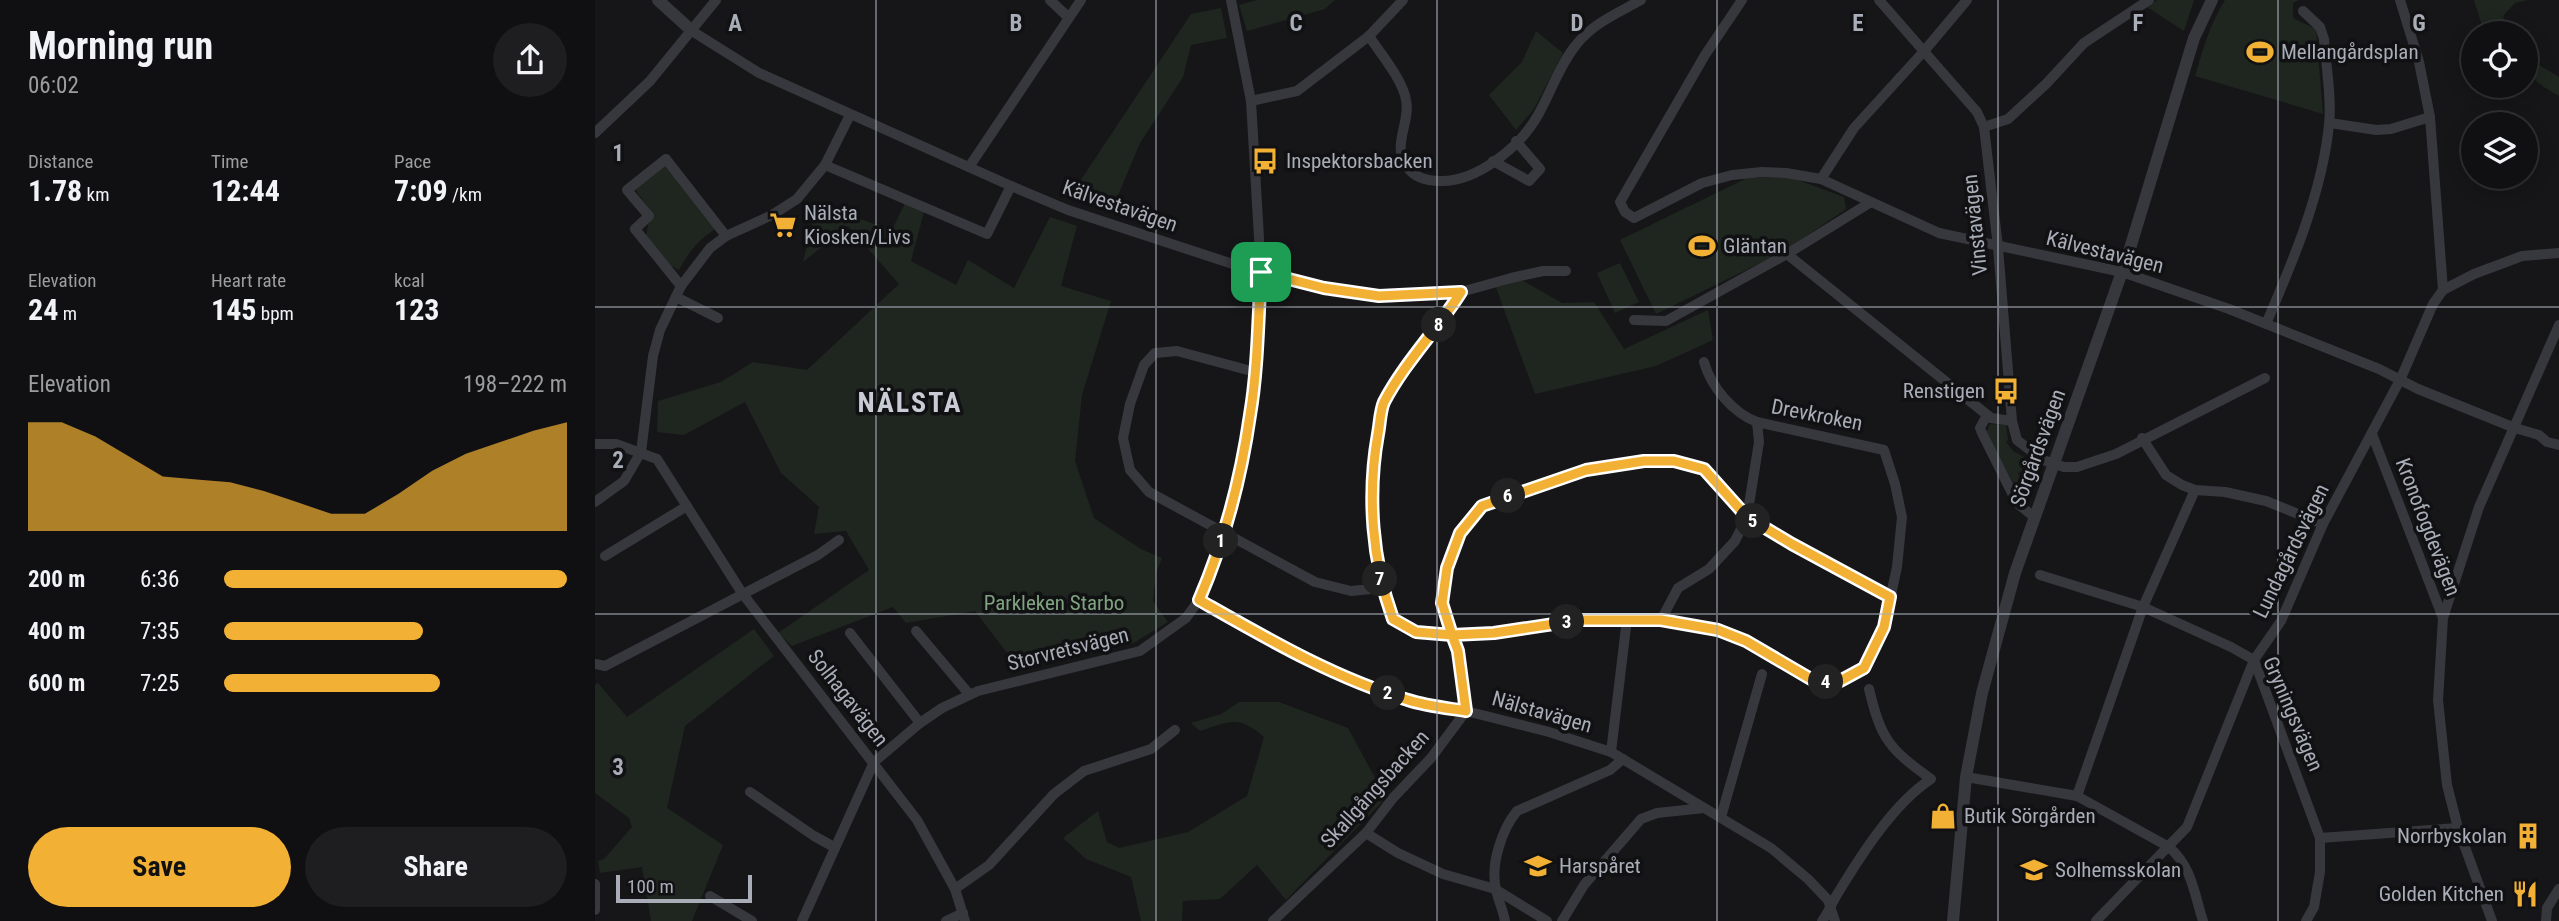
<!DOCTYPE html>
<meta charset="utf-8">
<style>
body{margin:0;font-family:"Roboto Condensed",sans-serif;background:#1e1e20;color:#f1f3f6;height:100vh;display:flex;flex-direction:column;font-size:26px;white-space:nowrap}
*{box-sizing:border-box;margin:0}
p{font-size:23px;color:#9c9d9f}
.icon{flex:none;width:38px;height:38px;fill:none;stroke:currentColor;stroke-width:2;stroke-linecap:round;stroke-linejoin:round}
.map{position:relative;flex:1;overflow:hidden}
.details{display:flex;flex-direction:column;background:#101012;width:595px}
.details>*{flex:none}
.controls{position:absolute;left:1866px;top:21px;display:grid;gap:14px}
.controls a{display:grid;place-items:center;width:77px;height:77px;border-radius:50%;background:#101012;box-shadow:0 4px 18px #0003,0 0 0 2px #303032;font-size:35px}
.scale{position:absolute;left:21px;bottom:18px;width:136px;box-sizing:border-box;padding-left:7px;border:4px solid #a8adb8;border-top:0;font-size:19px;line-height:24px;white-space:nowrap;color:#a8adb8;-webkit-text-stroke:5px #111113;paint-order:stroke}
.pin{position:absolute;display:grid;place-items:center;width:60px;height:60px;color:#fff;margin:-30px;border-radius:14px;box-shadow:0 4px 10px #0006}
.km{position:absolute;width:35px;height:35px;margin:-18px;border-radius:50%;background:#222;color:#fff;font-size:19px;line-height:35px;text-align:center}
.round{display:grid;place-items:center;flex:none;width:74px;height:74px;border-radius:37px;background:#1e1e20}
.summary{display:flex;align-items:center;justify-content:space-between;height:119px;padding:0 28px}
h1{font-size:38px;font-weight:700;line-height:52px}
.figures{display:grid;grid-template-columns:repeat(3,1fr);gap:10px;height:119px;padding:7px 28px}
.figures div{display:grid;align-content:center}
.figures b{font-size:30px;font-weight:700}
.figures small{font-size:19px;font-weight:400}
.figures p{font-size:19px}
.chart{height:196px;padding:14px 28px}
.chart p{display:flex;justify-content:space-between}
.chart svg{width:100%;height:126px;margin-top:7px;fill:#f2b134;opacity:.7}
.primary-button{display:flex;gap:14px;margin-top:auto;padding:14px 28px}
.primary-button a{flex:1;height:80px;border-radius:42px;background:#f2b134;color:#111;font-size:28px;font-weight:700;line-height:80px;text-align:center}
.primary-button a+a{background:#1e1e20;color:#f1f3f6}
ul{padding:0 28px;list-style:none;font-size:23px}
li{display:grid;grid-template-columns:112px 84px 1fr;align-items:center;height:52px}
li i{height:18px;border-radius:9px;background:#f2b134}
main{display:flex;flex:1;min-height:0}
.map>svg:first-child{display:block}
.green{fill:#1e261f}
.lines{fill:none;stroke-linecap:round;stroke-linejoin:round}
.minor{stroke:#37383d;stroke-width:10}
.tertiary{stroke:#37383d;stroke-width:12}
.route-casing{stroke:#fff;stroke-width:14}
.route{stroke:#f2b134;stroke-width:9}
.grid{fill:none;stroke:#a8adb8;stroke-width:2;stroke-opacity:0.55}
.labels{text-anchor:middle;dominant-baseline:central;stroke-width:7;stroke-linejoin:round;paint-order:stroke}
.poi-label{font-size:21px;fill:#a8adb8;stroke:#111113;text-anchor:start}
.street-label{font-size:21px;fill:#a8adb8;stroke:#111113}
.park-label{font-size:21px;fill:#7fa381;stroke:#111113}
.district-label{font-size:28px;font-weight:bold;letter-spacing:2px;fill:#c9ccd4;stroke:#111113}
.grid-label{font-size:23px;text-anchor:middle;font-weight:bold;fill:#a8adb8;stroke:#111113;stroke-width:7;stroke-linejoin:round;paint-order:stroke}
</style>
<main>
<section class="details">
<div class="summary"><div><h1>Morning run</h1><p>06:02</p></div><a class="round"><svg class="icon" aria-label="share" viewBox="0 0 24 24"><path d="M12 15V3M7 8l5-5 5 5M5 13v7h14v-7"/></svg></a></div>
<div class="figures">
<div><p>Distance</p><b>1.78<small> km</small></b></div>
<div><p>Time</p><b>12:44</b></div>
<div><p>Pace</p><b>7:09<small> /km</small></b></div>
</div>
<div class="figures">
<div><p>Elevation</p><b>24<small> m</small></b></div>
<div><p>Heart rate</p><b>145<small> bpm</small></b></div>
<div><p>kcal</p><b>123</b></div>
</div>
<div class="chart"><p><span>Elevation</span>198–222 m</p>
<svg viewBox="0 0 160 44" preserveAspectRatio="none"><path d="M0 44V6L10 6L20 11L30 18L40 25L50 26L60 27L70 30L80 34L90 38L100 38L110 31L120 23L130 17L140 13L150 9L160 6V44z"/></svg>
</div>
<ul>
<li><b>200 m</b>6:36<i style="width:100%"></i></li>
<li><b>400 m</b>7:35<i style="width:58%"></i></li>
<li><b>600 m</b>7:25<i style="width:63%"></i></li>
</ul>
<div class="primary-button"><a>Save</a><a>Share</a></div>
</section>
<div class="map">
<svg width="1964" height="921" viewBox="0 0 1964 921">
<rect width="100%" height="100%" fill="#161618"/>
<g class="green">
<polygon points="662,0 740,0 730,9 652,31 644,5"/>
<polygon points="1562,0 1599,0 1589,31 1552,7"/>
<path d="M1630,0h74l-6,3v15l23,11 7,85 -128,-38c8,-27 15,-52 30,-76z"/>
<polygon points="1879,0 1933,0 1920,3 1908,16 1915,33 1884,33 1888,29"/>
<polygon points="626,8 632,38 596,45 588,77 545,143 516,212 474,198 596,14"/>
<polygon points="941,31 968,53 939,109 921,130 894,95 927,62"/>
<path d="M1930,54l6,6 28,17v19c-19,-11 -34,-18 -34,-42z"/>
<path d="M70,164l52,64c-18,11 -28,23 -38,42l-15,-8 -18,-25 2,-12 5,-11 -18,-25z"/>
<polygon points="1195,177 1249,197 1251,209 1188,252 1061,314 1025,240 1152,178"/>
<polygon points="310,203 329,212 316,261 361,285 373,260 419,288 455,217 482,226 466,286 516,301 487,395 480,461 499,518 546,549 567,558 561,573 558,601 573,622 537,644 425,670 380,611 311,623 298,607 197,646 183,633 274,570 251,531 219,534 224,507 186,473 150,402 89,435 62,432 63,401 126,382 158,362 212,370 304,284 253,226 208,262 222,204 297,230"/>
<polygon points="1025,263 1044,302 1020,313 1002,273"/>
<polygon points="927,280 967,303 999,302 1029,349 1113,310 1118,340 1061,366 940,394 900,285"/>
<polygon points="1395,424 1411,425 1413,440 1411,442 1418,451 1431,458 1433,455 1439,463 1436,470 1431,468 1423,473 1429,486 1433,488 1428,501 1391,433"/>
<polygon points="159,629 179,656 90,726 72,808 128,845 97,921 56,921 47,867 5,873 3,861 9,859 37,827 34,818 0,793 0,685 3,683 32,717"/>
<path d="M644,702h40l69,26 38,70 -100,102 -29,-35 -37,34 -37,2 -1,20h-41l-10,-44 -45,-18 -23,-21 35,-27 9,31 12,6 69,-16 59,-36 17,-59c-25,-22 -34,-16 -64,-6l-9,-8 30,-9z"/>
</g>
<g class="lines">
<g class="minor">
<polyline points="455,0 473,17"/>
<polyline points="636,0 656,101"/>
<polyline points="1147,0 1110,55 1025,202 1030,212 1039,218 1107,183 1137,175 1167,172 1191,173 1226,179 1344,233 1527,272 1634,309 1784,369 1823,389 1920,428 1944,435 1952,442 1964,445"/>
<polyline points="1284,0 1382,112 1389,127 1403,247 1417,421 1422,440 1448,460 1469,467 1482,467 1521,454 1670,378"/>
<polyline points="1805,0 1824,62 1835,117 1848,290"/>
<polyline points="97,31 164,73 416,186 473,210 656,270 729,288 793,297 866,292 916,278 948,271 971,271"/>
<path d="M774,36c11,17 34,44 37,64 5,22 -15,46 1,67 8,11 20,14 33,14 37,1 80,-34 98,-66 13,-23 21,-49 38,-70 17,-22 42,-32 65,-45"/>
<polyline points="1735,123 1781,130 1796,129 1835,117"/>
<polyline points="1389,127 1413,119 1451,84 1489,43 1554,0"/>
<polyline points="0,133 55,81 121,0"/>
<polyline points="898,161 934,181 945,169 921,141"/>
<polyline points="230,165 392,234 416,186"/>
<polyline points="374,167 486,0"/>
<polyline points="1226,179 1259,128 1330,50 1372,0"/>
<polyline points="1192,254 1396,418 1417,421"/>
<polyline points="86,286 40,229 54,216 32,190 71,159 131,236"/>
<path d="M866,292c-24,38 -56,70 -76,110 -5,9 -6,22 -7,32 -11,61 -6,127 15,185l23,13 36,3 42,-2 86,-13h81l57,10 28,11 70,41 24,-1 24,-13 7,-14 13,-27 13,-60 5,-50 -7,-33 -11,-34 -127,-28c-24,-9 -46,-35 -53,-60"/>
<polyline points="81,297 123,318"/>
<polyline points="1039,320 1071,321 1192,254 1276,202"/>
<path d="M1671,324c27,-63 56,-131 63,-199 3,-26 -3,-60 -5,-86l-4,-12 -17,-16"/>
<polyline points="660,372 582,351 560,353 549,365 535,404 528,438 535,470 554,492 720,582 756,591 786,588"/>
<polyline points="1392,415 1385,428 1387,433 1422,503 1439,517"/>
<polyline points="1777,434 1848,618 1843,700 1852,785 1863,828 1897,921"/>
<polyline points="1547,438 1571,475 1587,485 1600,490 1630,492 1671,501 1728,524"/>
<polyline points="0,444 21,444 62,459 147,593 322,820 360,889 370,921"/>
<polyline points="0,502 29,481 46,452 58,356 65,330 86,286 115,248 131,236 177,215 202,199 230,165 255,115"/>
<polyline points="10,556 92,506"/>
<polyline points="1445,575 1548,607 1636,647 1659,660 1725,838 1725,872 1719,907 1711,921"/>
<polyline points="604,600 671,639 753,679 815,701 871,711 954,732 1016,752 1176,848 1213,879 1233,900 1240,921"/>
<polyline points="1848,618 1884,507 1964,325"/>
<polyline points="1066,620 1083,588 1114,569 1140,541 1152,517 1164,442 1162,422"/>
<polyline points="321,631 374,694"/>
<polyline points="255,633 325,723"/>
<polyline points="0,664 10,666 223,555 244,540"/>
<polyline points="1016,752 1032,619"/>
<path d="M1371,777l111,19 92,51c23,20 25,46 34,74"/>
<polyline points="155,792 219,836 239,847"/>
<polyline points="1482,796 1548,607 1600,490"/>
<polyline points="1126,817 1167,674"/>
<polyline points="771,833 803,853 848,874 900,889 952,921"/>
<polyline points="1725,838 1863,828"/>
<polyline points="0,884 0,910"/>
<polyline points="360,889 394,865 459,794 489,771 556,749 580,730"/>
<polyline points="115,896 157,921"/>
<polyline points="207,921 279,762 325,723 347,708 383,691 545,651 591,618 604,600 618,567 643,476 655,416 660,372 666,272 656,101 702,91 774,36 808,0"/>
<polyline points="351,921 368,913"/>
<polyline points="678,921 771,833 798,798 836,758 871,711 863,651 847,603 852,567 865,533 887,506 991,470 1049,461 1079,461 1109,469 1152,517 1197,544 1295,597"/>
<path d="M910,921c-2,-11 -7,-21 -9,-32 -6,-24 6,-60 21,-78l93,-41 13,-11"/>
<polyline points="967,921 989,885 1046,819 1062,813 1109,808"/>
<path d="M1227,921c7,-9 10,-19 16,-28 23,-38 56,-90 93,-114 -42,-30 -50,-40 -62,-90"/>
<polyline points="1501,921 1592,827 1659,660 1686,621 1728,524 1806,378 1838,304 1848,290 1879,274 1927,256 1964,253"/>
<polyline points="1951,921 1952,908 1964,889"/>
</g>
<g class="tertiary">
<polyline points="63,0 97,31"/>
<polyline points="1358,921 1371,777 1387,693 1420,573 1533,255 1599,38 1617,0"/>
</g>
</g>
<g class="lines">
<g class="route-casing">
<path id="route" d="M666,272c-3,47 -3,96 -11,143 -9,63 -26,127 -51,185 67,38 135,78 209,100 18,6 39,8 58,11l-8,-60 -6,-16 42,-2 86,-13h81l57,10 28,11 70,41 24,-1 24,-13 20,-41 6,-30 -98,-53 -45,-27 -43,-48 -30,-8h-30l-58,9 -104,36 -22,27 -13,35 -5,35 10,32 -36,-3 -23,-13c-21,-58 -26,-124 -15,-185 2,-10 2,-23 6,-32 21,-40 53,-72 77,-110l-82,4 -55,-8 -63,-16"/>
</g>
<use href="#route" class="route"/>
</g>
<path class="grid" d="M281,0v921M561,0v921M842,0v921M1122,0v921M1403,0v921M1683,0v921M0,307h1964M0,614h1964"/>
<defs>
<g id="stadium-bare" transform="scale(2.1)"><path d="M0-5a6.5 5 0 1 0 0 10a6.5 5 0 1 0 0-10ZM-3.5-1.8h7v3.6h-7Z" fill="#f2b134" stroke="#111113" stroke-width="2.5" paint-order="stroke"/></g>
<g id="bus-bare" transform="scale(2.1)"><path d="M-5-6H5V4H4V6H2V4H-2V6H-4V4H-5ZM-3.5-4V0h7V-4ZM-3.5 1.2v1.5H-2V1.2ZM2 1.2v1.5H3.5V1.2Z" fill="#f2b134" stroke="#111113" stroke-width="2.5" paint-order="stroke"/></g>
<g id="supermarket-bare" transform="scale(2.1)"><path d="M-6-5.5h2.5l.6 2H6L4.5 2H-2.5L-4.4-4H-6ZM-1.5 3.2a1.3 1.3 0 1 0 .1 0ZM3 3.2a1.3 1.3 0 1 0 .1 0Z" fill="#f2b134" stroke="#111113" stroke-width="2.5" paint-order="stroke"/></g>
<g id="shop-bare" transform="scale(2.1)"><path d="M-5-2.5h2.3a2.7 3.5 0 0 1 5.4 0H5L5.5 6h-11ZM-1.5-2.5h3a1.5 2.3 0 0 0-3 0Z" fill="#f2b134" stroke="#111113" stroke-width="2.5" paint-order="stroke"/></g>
<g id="building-bare" transform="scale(2.1)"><path d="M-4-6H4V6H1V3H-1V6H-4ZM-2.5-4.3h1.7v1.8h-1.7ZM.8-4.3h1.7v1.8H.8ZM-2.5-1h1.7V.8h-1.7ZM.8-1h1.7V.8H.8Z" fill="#f2b134" stroke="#111113" stroke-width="2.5" paint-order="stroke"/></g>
<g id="school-bare" transform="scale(2.1)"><path d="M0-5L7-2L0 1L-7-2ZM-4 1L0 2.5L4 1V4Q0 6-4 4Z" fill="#f2b134" stroke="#111113" stroke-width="2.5" paint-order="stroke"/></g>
<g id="restaurant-bare" transform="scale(2.1)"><path d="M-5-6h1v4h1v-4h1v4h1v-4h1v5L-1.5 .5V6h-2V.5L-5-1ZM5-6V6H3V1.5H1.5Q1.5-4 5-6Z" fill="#f2b134" stroke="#111113" stroke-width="2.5" paint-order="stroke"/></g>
</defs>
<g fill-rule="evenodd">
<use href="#stadium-bare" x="1665" y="52"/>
<use href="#bus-bare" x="670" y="161"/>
<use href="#supermarket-bare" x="188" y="225"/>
<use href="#stadium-bare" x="1107" y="246"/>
<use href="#bus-bare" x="1411" y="391"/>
<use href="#shop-bare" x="1348" y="816"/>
<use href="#building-bare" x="1933" y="836"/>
<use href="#school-bare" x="943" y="866"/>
<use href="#school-bare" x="1439" y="870"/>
<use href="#restaurant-bare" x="1930" y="894"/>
</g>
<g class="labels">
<g class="poi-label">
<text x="1686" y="52">Mellangårdsplan</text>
<text x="691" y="161">Inspektorsbacken</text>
<text x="209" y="213">Nälsta<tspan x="209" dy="24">Kiosken/Livs</tspan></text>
<text x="1128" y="246">Gläntan</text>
<text x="1390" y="391" text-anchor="end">Renstigen</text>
<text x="1369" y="816">Butik Sörgården</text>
<text x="1912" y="836" text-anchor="end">Norrbyskolan</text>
<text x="964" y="866">Harspåret</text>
<text x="1460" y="870">Solhemsskolan</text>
<text x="1909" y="894" text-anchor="end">Golden Kitchen</text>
</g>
<g class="street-label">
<text transform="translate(525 206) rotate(19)">Kälvestavägen</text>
<text transform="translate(1380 225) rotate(-96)">Vinstavägen</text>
<text transform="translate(1510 252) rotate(14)">Kälvestavägen</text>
<text transform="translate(1222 415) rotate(11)">Drevkroken</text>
<text transform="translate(1443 448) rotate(-70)">Sörgårdsvägen</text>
<text transform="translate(1833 527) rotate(69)">Kronofogdevägen</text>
<text transform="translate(1696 551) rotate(-64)">Lundagårdsvägen</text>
<text transform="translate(473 649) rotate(-14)">Storvretsvägen</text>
<text transform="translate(253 698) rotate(52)">Solhagavägen</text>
<text transform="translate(947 712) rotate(16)">Nälstavägen</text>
<text transform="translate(1698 714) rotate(67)">Gryningsvägen</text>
<text transform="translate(780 789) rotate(-48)">Skallgångsbacken</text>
</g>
<g class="park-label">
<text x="459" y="603">Parkleken Starbo</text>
</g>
<g class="district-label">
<text x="315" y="402">NÄLSTA</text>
</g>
</g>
<g class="grid-label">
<text x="140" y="31">A</text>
<text x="421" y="31">B</text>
<text x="701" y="31">C</text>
<text x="982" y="31">D</text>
<text x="1263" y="31">E</text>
<text x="1543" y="31">F</text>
<text x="1824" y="31">G</text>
<text x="23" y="161">1</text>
<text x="23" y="468">2</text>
<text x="23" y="775">3</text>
</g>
</svg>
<div class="controls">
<a><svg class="icon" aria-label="locate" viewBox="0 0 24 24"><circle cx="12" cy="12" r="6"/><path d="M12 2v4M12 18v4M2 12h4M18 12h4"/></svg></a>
<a><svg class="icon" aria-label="layers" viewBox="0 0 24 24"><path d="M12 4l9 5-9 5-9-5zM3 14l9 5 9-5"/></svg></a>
</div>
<div class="scale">100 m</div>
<div class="pin" style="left:666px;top:272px;background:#1e9e55"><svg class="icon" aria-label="arrive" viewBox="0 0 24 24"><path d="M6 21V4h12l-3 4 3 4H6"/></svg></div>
<b class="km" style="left:626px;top:541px">1</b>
<b class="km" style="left:793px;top:693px">2</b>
<b class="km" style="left:972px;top:622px">3</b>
<b class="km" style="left:1231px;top:682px">4</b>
<b class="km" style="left:1158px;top:521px">5</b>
<b class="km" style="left:913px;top:496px">6</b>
<b class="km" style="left:785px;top:579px">7</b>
<b class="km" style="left:844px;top:325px">8</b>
</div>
</main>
